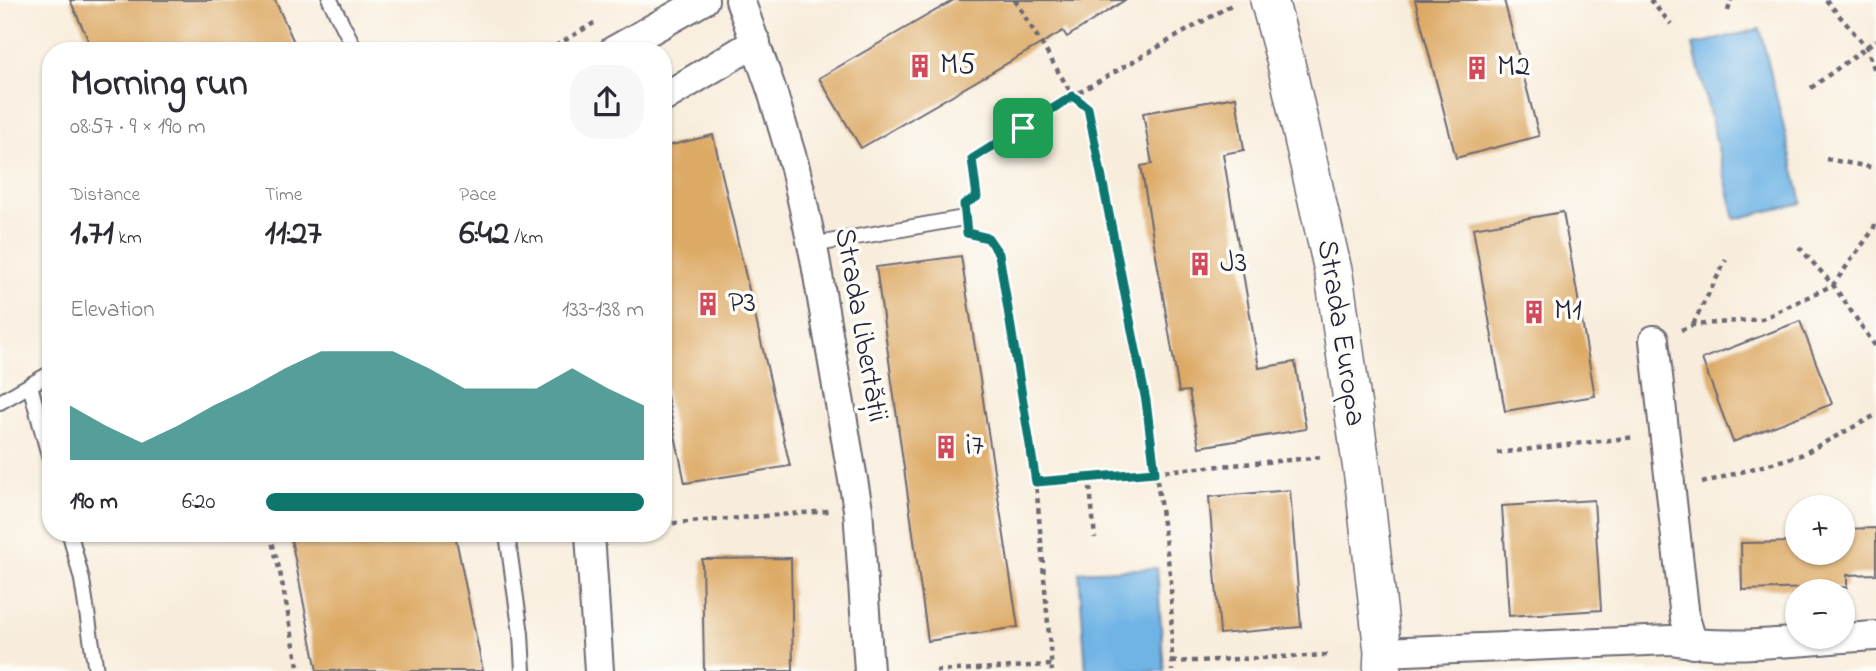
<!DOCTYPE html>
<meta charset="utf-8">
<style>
body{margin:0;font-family:"Indie Flower",sans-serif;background:#f7f7f7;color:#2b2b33;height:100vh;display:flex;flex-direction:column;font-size:26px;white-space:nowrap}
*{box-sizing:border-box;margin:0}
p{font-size:23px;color:#7c7c81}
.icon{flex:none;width:38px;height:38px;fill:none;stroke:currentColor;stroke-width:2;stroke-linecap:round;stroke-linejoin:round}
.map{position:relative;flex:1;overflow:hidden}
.sheet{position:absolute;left:42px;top:42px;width:630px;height:500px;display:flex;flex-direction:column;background:#fff;border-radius:28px;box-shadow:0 2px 5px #0004}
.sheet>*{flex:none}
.fabs{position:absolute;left:1785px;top:495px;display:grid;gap:14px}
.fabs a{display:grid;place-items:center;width:70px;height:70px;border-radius:50%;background:#fff;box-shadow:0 2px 5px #0004;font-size:35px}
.pin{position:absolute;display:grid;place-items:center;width:60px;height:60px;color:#fff;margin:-30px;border-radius:14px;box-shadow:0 4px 10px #0006}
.round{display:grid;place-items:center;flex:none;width:74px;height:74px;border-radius:28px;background:#f7f7f7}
.summary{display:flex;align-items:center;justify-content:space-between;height:119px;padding:0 28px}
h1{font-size:38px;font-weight:700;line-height:52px}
.metrics{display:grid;grid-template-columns:repeat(3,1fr);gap:10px;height:119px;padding:7px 28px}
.metrics div{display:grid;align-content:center}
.metrics b{font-size:35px;font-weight:700}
.metrics small{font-size:19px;font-weight:400}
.metrics p{font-size:19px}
.chart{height:196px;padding:14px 28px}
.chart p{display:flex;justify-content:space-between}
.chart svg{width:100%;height:126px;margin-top:7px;fill:#0f766e;opacity:.7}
ul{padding:0 28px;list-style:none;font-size:23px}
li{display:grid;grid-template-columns:112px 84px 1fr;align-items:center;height:52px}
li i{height:18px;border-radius:9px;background:#0f766e}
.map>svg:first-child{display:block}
.water{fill:#6fb4e5;stroke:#486b90;stroke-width:2}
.building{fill:#da6}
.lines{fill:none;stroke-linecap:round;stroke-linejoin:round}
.service-casing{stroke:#6d6973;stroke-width:18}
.minor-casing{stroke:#6d6973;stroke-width:32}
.tertiary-casing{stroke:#6d6973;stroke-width:40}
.path{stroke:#6d6973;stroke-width:4.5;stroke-dasharray:5 5;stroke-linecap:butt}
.service{stroke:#fff;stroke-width:14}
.minor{stroke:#fff;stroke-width:28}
.tertiary{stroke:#fff;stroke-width:37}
.route-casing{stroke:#fff;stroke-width:14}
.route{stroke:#0f766e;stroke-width:9}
.labels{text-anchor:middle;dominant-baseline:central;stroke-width:7;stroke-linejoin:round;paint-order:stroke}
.poi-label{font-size:30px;fill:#22223b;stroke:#fdfcf7;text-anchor:start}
.street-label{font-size:30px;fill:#22223b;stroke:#fdfcf7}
</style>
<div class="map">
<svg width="1876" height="671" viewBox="0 0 1876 671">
<rect width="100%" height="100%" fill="#fdfcf7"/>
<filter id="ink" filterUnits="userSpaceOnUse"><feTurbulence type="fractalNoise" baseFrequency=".0143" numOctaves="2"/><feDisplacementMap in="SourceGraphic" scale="14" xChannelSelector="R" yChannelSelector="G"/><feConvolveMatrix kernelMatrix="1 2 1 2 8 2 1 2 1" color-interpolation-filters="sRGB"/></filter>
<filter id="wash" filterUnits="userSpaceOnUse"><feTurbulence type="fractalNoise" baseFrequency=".00686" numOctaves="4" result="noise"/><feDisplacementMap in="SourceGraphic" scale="28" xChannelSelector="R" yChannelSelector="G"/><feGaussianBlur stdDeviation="1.57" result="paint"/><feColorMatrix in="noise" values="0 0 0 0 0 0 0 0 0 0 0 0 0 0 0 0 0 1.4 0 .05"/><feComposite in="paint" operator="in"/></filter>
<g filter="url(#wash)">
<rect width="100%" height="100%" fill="#f8eddc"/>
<g class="water">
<polygon points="1760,29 1802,203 1735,219 1693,45"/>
<polygon points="1157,568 1164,671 1086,671 1079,572"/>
</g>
<g id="blocks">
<g class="building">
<polygon points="70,0 275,0 298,51 93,51"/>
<polygon points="954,0 1125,0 1067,37 1063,31 861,148 819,78"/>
<polygon points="1415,0 1504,0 1539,136 1456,158"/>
<polygon points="1236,97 1244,150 1223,154 1259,368 1295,362 1306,429 1199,447 1189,391 1179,392 1141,166 1152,164 1143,113"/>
<polygon points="713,135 790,466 685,483 663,377 663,147"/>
<polygon points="1563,212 1595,396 1505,411 1473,228"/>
<polygon points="961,256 1018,627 928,641 876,267"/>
<polygon points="1800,321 1832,404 1733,442 1702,359"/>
<polygon points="1290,490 1301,627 1220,634 1209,497"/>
<polygon points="1594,500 1601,610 1509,616 1502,506"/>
<polygon points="1876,528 1876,574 1847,575 1847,587 1742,590 1741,543 1797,542 1797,553 1843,553 1843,529"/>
<polygon points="290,534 455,534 483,671 317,671"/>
<polygon points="791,558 793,671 704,671 702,559"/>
</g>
</g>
</g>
<g filter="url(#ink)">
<use href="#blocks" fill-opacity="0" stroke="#6d6973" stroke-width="2"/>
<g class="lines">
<g class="service-casing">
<g id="service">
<polyline points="330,0 356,51"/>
<polyline points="812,245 958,219"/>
<polyline points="30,385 51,463"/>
<polyline points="0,402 51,373"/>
<polyline points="70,534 82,580 96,671"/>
<polyline points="507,534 521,634 523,671"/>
</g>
</g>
<g class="minor-casing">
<g id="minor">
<polyline points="740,0 772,91 795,168 815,258 858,509 869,671"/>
<polyline points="613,51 704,0"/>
<polyline points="663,98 756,42"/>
<polyline points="1654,340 1685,618 1693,644"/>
<polyline points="590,534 599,671"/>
<path d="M1383,652l288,-12c62,11 141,-1 205,-4"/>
</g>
</g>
<g class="tertiary-casing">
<polyline id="tertiary" points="1269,0 1285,59 1334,275 1364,484 1383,652 1382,671"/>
</g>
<g class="path">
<polyline points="1015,0 1073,96 1088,108 1146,401 1171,581 1172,671"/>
<polyline points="1650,0 1671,24"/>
<polyline points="1826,0 1867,48 1876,74"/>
<polyline points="1728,11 1731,0"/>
<polyline points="547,51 594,23"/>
<polyline points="1811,88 1876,40"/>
<polyline points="1826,159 1876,168"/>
<polyline points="972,200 977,197 972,159 1073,96 1233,4"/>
<polyline points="975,235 988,238 999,254 1036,482 1052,671"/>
<polyline points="1799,247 1833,285 1876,347"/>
<polyline points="1693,324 1726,260"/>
<polyline points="1681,330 1693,325 1762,319 1833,285 1873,230 1876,222"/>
<polyline points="1497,453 1636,437"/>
<polyline points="1089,477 1095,538"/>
<polyline points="1036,482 1324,457"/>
<polyline points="1702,483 1801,455 1876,415"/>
<polyline points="663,524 829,511"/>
<polyline points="270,534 280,572 299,671"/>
<polyline points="1172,662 1328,655"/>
<polyline points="936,671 1052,665"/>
</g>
<use href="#service" class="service"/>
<use href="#minor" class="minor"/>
<use href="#tertiary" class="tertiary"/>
</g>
</g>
<g class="lines" filter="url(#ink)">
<g class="route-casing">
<polygon id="route" points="1073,96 1088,108 1146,401 1155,472 1036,482 999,254 988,238 967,233 964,204 977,197 972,159"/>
</g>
<use href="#route" class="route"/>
</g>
<defs>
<g id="building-bare" transform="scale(1.89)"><path d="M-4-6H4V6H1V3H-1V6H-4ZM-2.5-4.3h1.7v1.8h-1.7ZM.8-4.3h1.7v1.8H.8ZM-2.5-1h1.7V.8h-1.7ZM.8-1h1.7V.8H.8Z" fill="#d1495b" stroke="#fdfcf7" stroke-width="2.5" paint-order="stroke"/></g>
</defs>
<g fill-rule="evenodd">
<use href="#building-bare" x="920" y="66"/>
<use href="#building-bare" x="1477" y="68"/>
<use href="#building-bare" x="1200" y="264"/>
<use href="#building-bare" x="708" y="304"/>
<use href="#building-bare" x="1534" y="312"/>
<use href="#building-bare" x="946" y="447"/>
</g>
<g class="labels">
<g class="poi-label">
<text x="940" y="66">M5</text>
<text x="1497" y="68">M2</text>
<text x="1220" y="264">J3</text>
<text x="728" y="304">P3</text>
<text x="1554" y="312">M1</text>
<text x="966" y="447">i7</text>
</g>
<g class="street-label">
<text transform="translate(860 325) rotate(80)">Strada Libertății</text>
<text transform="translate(1340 333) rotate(81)">Strada Europa</text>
</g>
</g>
</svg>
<div class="fabs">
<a>+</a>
<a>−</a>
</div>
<div class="pin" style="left:1023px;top:128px;background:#1e9e55"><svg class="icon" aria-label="arrive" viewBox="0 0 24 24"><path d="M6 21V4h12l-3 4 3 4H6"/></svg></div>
<section class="sheet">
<div class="summary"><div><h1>Morning run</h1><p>08:57 · 9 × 190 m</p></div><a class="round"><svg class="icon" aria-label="share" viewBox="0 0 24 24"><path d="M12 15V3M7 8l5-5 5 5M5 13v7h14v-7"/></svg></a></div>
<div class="metrics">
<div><p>Distance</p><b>1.71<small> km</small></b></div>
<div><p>Time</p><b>11:27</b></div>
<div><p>Pace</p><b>6:42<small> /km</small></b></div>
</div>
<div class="chart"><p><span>Elevation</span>133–138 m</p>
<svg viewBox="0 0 160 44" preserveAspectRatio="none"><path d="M0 44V25L10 32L20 38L30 32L40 25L50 19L60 12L70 6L80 6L90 6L100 12L110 19L120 19L130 19L140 12L150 19L160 25V44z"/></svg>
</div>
<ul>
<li><b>190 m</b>6:20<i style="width:100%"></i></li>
</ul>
</section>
</div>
